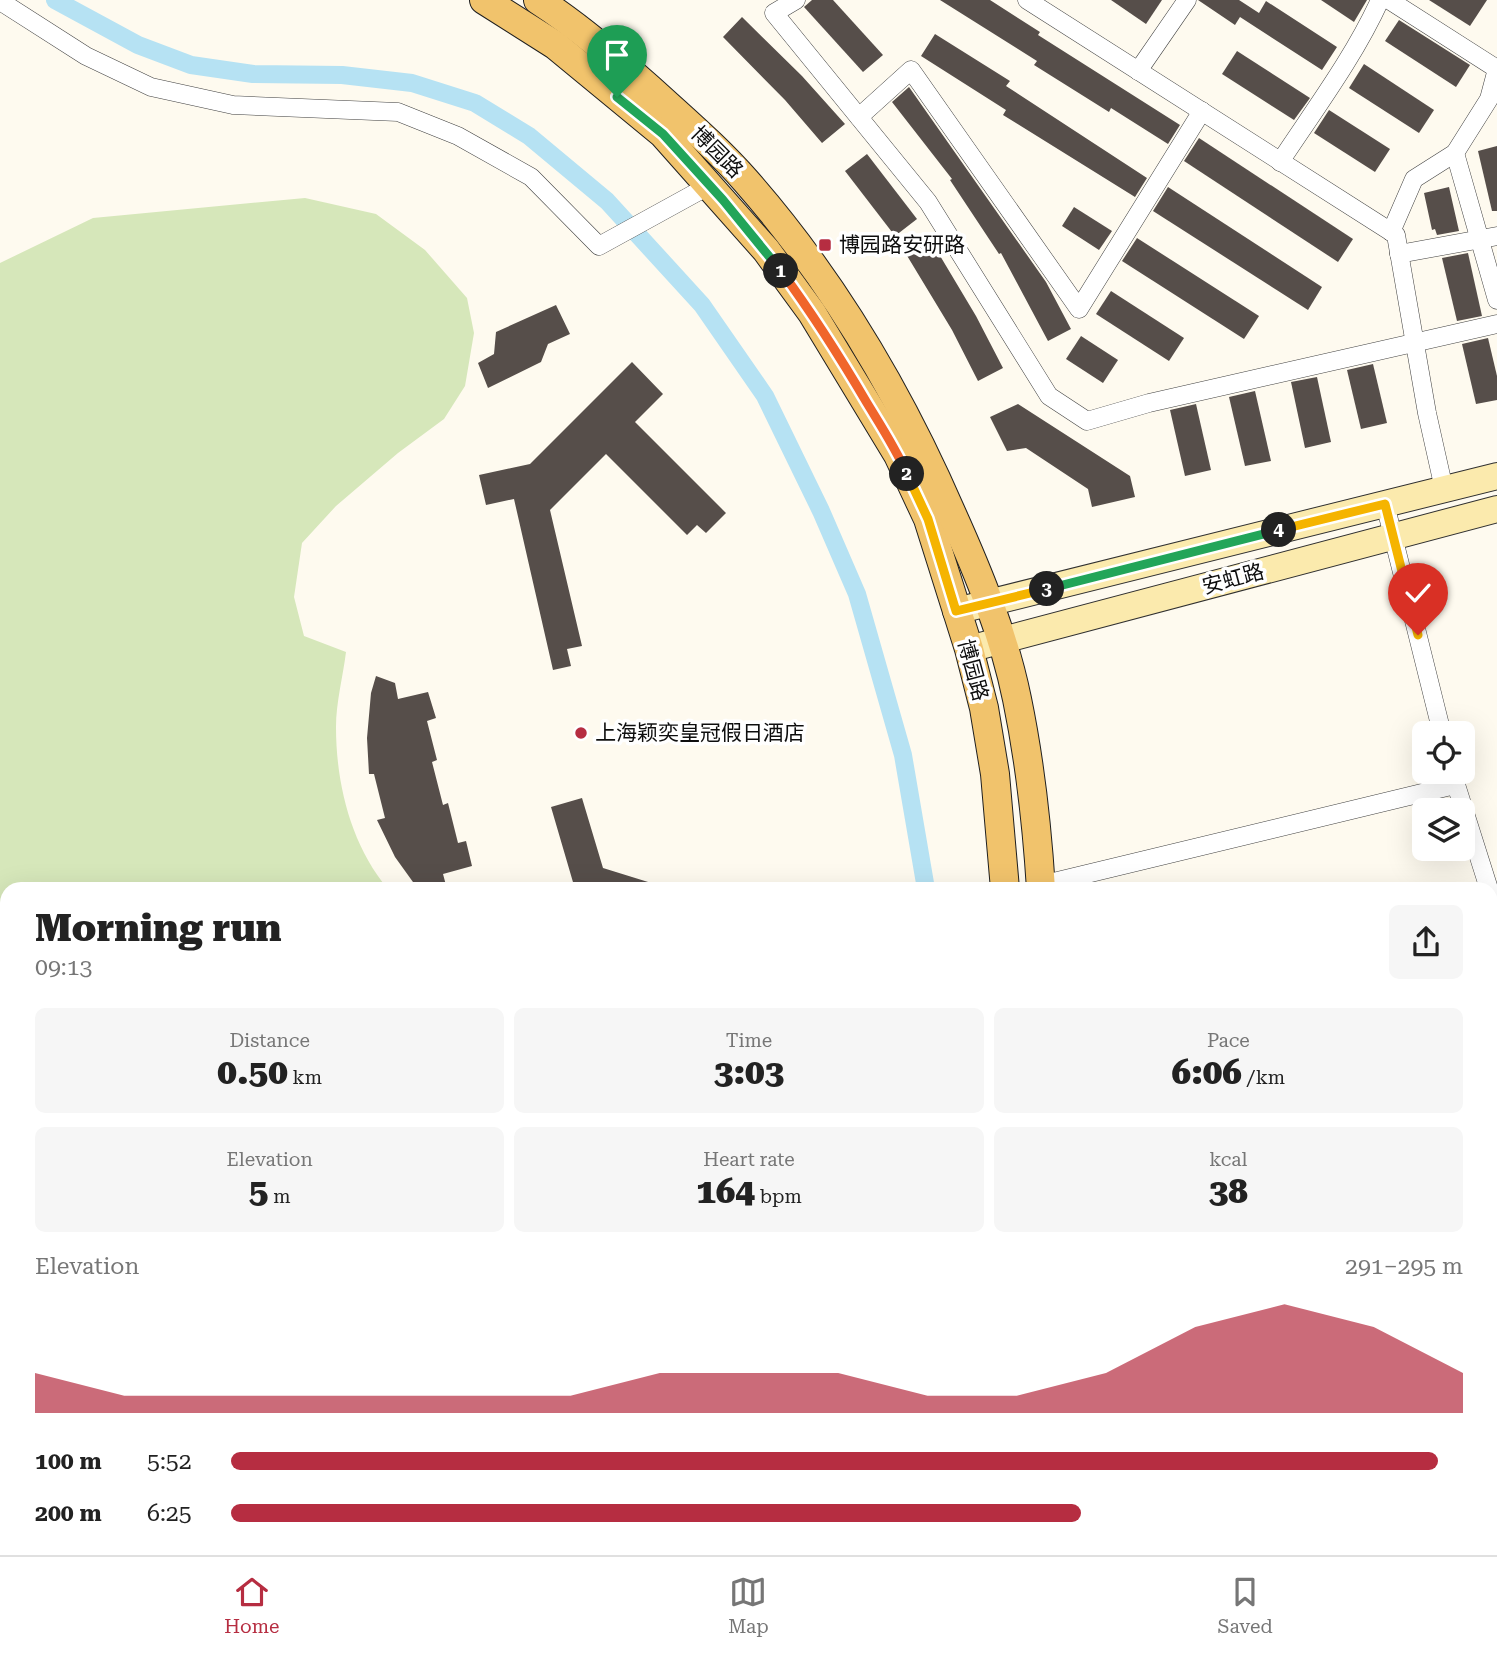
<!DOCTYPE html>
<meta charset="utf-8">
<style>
body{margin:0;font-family:"Roboto Serif","Noto Sans SC",serif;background:#f6f6f6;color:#222;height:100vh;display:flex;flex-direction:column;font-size:26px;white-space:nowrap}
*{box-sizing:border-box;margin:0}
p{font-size:23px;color:#767676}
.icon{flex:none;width:38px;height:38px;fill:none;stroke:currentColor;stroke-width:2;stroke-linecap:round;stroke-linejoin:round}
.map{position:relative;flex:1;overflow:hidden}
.side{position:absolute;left:0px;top:882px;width:1498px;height:674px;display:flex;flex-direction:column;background:#fff;border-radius:21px 21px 0 0;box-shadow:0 7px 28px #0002}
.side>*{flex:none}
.controls{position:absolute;left:1412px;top:721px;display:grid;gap:14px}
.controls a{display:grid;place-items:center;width:63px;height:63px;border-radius:10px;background:#fff;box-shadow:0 7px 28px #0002;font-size:35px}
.pin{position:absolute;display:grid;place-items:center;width:60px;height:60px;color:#fff;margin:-72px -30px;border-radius:50% 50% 50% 0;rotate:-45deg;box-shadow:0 0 7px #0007}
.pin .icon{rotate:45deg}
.km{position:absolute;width:35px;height:35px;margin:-18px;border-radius:50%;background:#222;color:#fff;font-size:19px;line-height:35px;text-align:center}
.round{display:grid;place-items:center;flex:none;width:74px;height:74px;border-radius:10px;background:#f6f6f6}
.head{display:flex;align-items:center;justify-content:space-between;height:119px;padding:0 35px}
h1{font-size:38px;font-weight:800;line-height:52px}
.figures{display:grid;grid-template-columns:repeat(3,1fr);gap:10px;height:119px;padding:7px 35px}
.figures div{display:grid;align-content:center;border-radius:10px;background:#f6f6f6;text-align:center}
.figures b{font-size:35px;font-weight:800}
.figures small{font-size:19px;font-weight:400}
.figures p{font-size:19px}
.chart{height:196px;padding:14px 35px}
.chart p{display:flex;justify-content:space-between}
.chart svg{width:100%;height:126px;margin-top:7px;fill:#b62d41;opacity:.7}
ul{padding:0 35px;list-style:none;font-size:23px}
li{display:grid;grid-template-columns:112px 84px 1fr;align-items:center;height:52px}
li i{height:18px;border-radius:9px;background:#b62d41}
.dock{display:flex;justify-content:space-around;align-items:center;height:98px;border-top:2px solid #e0e0e0;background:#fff;font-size:19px;color:#767676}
.dock a{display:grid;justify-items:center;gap:4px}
.dock .current{color:#b62d41}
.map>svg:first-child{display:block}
.green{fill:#d6e7ba}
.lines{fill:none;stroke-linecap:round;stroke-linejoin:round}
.canal{stroke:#b6e2f3;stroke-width:18}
.river{stroke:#b6e2f3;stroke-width:28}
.building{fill:#564e4a}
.minor-casing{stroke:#414141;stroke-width:19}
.secondary-casing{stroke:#303030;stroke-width:28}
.primary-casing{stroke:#1f1f1f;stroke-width:30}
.minor{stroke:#fff;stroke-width:18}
.secondary{stroke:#fbeaad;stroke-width:26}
.primary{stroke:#f1c36c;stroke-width:28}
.split-1-casing{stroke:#fff;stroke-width:14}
.split-2-casing{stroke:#fff;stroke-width:14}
.split-3-casing{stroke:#fff;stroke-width:14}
.split-4-casing{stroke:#fff;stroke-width:14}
.split-5-casing{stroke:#fff;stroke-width:14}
.split-1{stroke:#22a559;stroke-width:9}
.split-2{stroke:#f0652b;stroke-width:9}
.split-3{stroke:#f5b400;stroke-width:9}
.split-4{stroke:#22a559;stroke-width:9}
.split-5{stroke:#f5b400;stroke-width:9}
.poi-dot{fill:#b62d41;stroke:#fff;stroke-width:2.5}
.labels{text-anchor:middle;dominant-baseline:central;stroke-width:7;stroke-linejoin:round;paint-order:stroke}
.street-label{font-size:21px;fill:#0e0e0e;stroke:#fff}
.poi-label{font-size:21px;fill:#0e0e0e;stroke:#fff;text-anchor:start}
</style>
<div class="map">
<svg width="1497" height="1555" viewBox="0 0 1497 1555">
<rect width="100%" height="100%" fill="#fefaef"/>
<path class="green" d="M305,198l71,16 49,36 42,48 7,35 -9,53 -21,33 -46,34 -62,53 -34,37 -8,54 10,39 42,16c-3,24 -10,51 -10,75 0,57 15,118 52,162h-381v660h293l-2,6h-298v-1292l93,-45z"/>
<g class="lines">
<g class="canal">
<polyline points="55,0 138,45 191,65 253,74 342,75 412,83 475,103 529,136 607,201 702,305 765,396 821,511 857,594 903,755 926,889"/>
<polyline points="726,1555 731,1549"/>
</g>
<polyline class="river" points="743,1549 760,1555"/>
</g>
<g class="building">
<polygon points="812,0 833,0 883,55 863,72 804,7"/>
<polygon points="940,0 990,0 1040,32 1038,35 1180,125 1168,144 1111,108 1109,112 1034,65 1037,61"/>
<polygon points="1111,0 1162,0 1146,24"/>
<polygon points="1198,0 1239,0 1259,13 1266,1 1337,47 1322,70 1240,17 1235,25"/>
<polygon points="1321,0 1367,0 1354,22"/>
<polygon points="1429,0 1487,0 1470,26"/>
<polygon points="742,17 802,76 845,124 822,143 785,100 723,37"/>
<polygon points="1399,20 1470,65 1456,87 1385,41"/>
<polygon points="935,34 1010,81 1006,86 1147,178 1135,197 1003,115 1006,110 921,56"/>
<polygon points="1237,51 1310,98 1294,120 1222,74"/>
<polygon points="1364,64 1434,110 1419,133 1349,88"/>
<polygon points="909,87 1046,282 1071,329 1048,341 1001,253 999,254 950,180 952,179 892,102"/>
<polygon points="1329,110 1390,149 1375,172 1314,133"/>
<polygon points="1199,138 1353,239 1338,262 1184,161"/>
<polygon points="1497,146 1497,211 1492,211 1478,151"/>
<polygon points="867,154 917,219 895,236 845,171"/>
<polygon points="1168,187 1322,287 1308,310 1153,211"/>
<polygon points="1449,187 1459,231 1437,235 1435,229 1432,230 1424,193"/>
<polygon points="1074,207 1112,231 1099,250 1062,226"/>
<polygon points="1137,238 1259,316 1244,339 1122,261"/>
<polygon points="930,239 976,316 1003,368 978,381 952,330 906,254"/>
<polygon points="1468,253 1482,316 1457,321 1442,258"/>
<polygon points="1111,291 1184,338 1169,361 1096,314"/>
<polygon points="556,305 570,334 548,344 541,362 488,388 478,363 494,354 496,332"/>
<polygon points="1081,336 1118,360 1103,383 1066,359"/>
<polygon points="1488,338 1497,376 1497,400 1476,404 1462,344"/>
<polygon points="632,362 663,394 635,422 726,513 706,533 697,525 687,535 606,454 550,510 582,646 567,649 571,666 553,670 514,499 486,505 479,475 530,464"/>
<polygon points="1373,364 1387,423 1361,429 1347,370"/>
<polygon points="1317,377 1331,442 1305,448 1291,382"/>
<polygon points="1255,391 1271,461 1245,466 1229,397"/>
<polygon points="1018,404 1130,476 1135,497 1092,507 1088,489 1026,448 1007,451 990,417"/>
<polygon points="1196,404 1211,470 1185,476 1170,410"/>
<polygon points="376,676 395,683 398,699 428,692 436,718 427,721 437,760 432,762 443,805 448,803 458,843 466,841 472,866 443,874 447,889 418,889 395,857 377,820 385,818 374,774 369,774 367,738 371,693"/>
<polygon points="582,798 603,868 661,886 660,889 575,889 551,807"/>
</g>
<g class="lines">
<g class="minor-casing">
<g id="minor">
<polyline points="796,0 774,13 928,202 1049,396 1087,421 1149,403 1497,324"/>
<polyline points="1027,0 1396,235 1427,413 1444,489"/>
<polyline points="1389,0 1497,69"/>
<polyline points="0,1 86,56 151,87 233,105 398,112 458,136 531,177 599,246 710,185"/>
<polyline points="1138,71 1187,0"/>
<polyline points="859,117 911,70 1079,309 1202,111"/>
<polyline points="1455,153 1497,300"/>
<path d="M1280,162c35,-53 74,-105 100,-162"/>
<polyline points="1391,232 1414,179 1455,153 1489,99 1497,69"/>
<polyline points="1399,254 1497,236"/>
<polyline points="1385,504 1442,733"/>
<polyline points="1452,772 1489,889"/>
<polyline points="1041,885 1455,785"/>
<polyline points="1491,894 1497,911"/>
<polyline points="367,1555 369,1549"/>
<polyline points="590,1555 595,1549"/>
</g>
</g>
<g class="secondary-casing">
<g id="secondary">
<polyline points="956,611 1497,476"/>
<polyline points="969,649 1497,509"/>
</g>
</g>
<g class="primary-casing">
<g id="primary">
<polyline points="484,0 555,45 663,134 766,250 812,313 898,455 928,519 969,649 984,708 995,774 1005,889"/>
<path d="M538,0c40,26 77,58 112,89 33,30 67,59 96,92 87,99 154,213 206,333 27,60 52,121 65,185 13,63 20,126 24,190"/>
<polyline points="830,1555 835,1549"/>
<polyline points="865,1555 869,1549"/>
</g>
</g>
<use href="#minor" class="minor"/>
<use href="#secondary" class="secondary"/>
<use href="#primary" class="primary"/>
</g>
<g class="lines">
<g class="split-1-casing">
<polyline id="split-1" points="617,97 663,134 723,200 781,271"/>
</g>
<g class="split-2-casing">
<path id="split-2" d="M781,271c31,42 59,86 86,132 14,23 29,46 40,71"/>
</g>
<g class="split-3-casing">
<polyline id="split-3" points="907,474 928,519 956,611 1047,589"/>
</g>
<g class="split-4-casing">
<polyline id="split-4" points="1047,589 1279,530"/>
</g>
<g class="split-5-casing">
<polyline id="split-5" points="1279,530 1385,504 1418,635"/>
</g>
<use href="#split-1" class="split-1"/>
<use href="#split-2" class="split-2"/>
<use href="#split-3" class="split-3"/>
<use href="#split-4" class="split-4"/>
<use href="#split-5" class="split-5"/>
</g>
<g class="poi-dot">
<rect x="818" y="238" width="14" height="14" rx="3.5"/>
<circle cx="581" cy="733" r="7"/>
</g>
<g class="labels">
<g class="street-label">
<text transform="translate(717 152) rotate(45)">博园路</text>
<text transform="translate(1233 579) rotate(-15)">安虹路</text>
<text transform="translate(973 670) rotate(75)">博园路</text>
</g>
<g class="poi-label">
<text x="839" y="245">博园路安研路</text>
<text x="595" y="733">上海颖奕皇冠假日酒店</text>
</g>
</g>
</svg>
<div class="controls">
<a><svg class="icon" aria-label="locate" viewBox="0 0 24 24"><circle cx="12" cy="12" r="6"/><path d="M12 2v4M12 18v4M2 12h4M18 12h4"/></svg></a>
<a><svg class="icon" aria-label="layers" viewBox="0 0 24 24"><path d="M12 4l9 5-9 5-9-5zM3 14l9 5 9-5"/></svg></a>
</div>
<div class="pin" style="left:617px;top:97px;background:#1e9e55"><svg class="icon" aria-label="arrive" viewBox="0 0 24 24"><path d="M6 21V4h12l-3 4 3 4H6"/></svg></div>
<div class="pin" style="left:1418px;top:635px;background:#d93025"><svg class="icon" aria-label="check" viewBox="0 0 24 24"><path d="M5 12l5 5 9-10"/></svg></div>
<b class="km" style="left:781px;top:271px">1</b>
<b class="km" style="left:907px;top:474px">2</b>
<b class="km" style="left:1047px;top:589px">3</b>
<b class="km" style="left:1279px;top:530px">4</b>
<section class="side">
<div class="head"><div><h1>Morning run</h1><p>09:13</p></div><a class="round"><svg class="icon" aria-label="share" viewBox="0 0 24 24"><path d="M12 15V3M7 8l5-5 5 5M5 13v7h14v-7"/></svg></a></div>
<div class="figures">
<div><p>Distance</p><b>0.50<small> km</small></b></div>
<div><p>Time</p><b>3:03</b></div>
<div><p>Pace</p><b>6:06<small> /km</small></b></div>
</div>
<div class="figures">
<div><p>Elevation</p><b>5<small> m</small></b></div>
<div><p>Heart rate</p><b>164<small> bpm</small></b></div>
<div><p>kcal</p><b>38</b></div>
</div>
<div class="chart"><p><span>Elevation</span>291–295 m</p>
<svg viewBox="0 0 160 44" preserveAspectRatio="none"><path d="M0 44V30L10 38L20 38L30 38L40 38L50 38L60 38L70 30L80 30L90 30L100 38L110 38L120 30L130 14L140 6L150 14L160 30V44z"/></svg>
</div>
<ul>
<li><b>100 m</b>5:52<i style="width:98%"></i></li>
<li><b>200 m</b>6:25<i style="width:69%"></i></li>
</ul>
</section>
</div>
<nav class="dock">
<a class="current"><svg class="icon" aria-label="home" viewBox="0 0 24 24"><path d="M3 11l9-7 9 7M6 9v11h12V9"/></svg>Home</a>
<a><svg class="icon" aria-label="map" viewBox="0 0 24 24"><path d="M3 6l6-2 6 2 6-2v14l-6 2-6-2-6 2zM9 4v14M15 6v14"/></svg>Map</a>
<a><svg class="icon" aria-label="saved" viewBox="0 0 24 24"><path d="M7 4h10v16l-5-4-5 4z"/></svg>Saved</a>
</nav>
